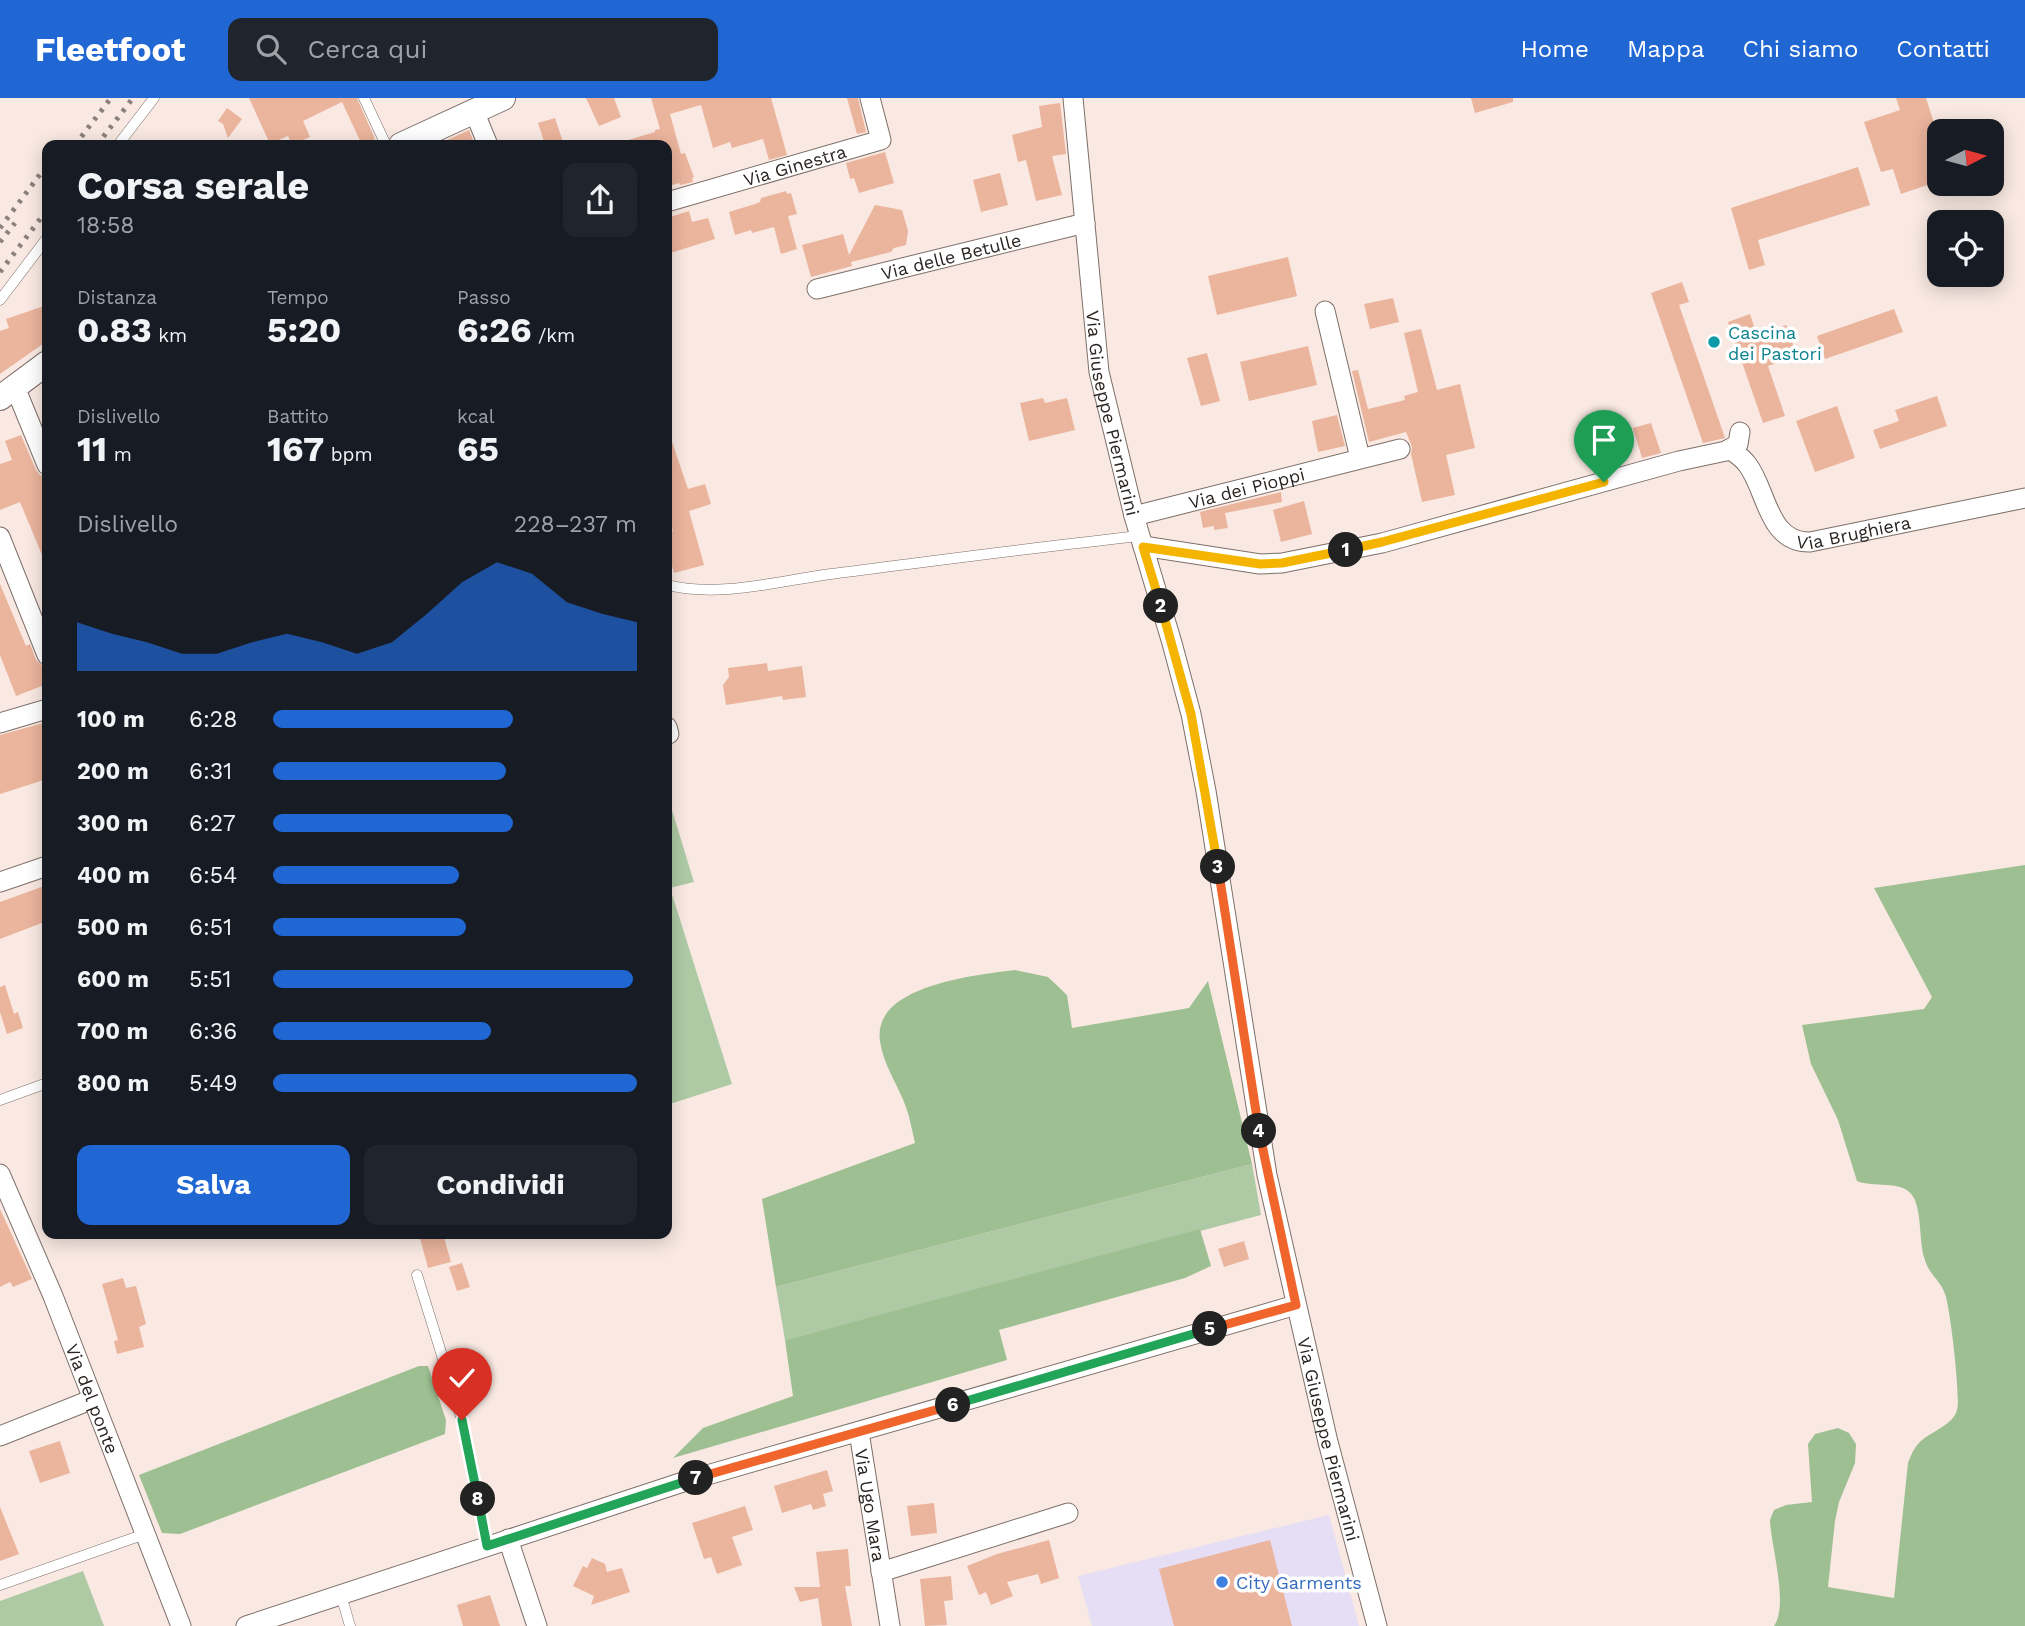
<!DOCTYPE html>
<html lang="it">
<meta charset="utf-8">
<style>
body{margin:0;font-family:"Work Sans",sans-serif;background:#20242c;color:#f1f3f6;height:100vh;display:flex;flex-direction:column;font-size:26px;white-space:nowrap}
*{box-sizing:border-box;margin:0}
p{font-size:23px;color:#9ea1a6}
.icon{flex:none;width:38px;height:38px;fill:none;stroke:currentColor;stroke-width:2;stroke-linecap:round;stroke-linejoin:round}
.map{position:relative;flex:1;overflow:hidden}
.drawer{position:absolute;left:42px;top:42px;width:630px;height:1099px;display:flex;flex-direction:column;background:#171b24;border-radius:14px;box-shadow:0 4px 18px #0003}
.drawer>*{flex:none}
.needle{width:46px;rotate:84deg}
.tools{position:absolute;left:1927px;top:21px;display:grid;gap:14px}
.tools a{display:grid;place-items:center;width:77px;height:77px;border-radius:14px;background:#171b24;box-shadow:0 4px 18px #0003;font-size:35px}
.pin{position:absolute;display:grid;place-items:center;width:60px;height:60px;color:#fff;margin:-72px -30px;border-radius:50% 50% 50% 0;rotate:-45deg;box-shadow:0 0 7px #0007}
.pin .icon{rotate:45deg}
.km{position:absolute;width:35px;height:35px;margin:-18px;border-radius:50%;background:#222;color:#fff;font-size:19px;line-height:35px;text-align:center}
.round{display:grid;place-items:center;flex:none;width:74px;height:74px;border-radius:14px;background:#20242c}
.head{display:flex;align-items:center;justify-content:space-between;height:119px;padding:0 35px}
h1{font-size:38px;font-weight:700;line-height:52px}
.figures{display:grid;grid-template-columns:repeat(3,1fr);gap:10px;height:119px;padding:7px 35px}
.figures div{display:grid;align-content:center}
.figures b{font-size:35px;font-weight:700}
.figures small{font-size:19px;font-weight:400}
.figures p{font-size:19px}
.chart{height:196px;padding:14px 35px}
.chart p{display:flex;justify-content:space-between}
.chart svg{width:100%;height:126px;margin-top:7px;fill:#2067d3;opacity:.7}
.action{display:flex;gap:14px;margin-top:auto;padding:14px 35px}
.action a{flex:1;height:80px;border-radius:14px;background:#2067d3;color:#fff;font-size:28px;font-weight:700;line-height:80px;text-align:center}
.action a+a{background:#20242c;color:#f1f3f6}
ul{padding:0 35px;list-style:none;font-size:23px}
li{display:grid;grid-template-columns:112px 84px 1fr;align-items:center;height:52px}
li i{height:18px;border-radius:9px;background:#2067d3}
header{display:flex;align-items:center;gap:42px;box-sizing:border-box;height:98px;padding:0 35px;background:#2067d3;color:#fff}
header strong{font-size:33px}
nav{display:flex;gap:38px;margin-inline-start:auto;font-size:24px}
.search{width:490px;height:63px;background:#20242c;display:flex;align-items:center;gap:18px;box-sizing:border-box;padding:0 24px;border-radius:14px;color:#9ea1a6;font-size:26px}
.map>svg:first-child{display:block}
.commercial{fill:#e6def4}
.green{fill:#aecaa5}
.forest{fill:#9dbf92}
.building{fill:#ebb49d}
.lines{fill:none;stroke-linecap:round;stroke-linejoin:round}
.service-casing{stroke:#7d6f69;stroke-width:11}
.minor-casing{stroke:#7d6f69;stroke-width:21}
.tertiary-casing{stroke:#7d6f69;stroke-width:26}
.service{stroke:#fff;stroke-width:10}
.minor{stroke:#fff;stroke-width:19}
.tertiary{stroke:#fff;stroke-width:24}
.rail{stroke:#8b817c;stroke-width:5;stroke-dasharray:3.5 7;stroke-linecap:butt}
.split-1-casing{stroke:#fff;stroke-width:14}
.split-2-casing{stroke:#fff;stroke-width:14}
.split-3-casing{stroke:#fff;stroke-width:14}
.split-4-casing{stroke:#fff;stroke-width:14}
.split-5-casing{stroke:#fff;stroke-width:14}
.split-6-casing{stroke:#fff;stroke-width:14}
.split-7-casing{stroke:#fff;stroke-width:14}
.split-8-casing{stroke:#fff;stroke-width:14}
.split-9-casing{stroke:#fff;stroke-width:14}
.split-1{stroke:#f5b400;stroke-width:9}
.split-2{stroke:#f5b400;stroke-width:9}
.split-3{stroke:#f5b400;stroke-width:9}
.split-4{stroke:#f0652b;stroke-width:9}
.split-5{stroke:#f0652b;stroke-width:9}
.split-6{stroke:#22a559;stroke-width:9}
.split-7{stroke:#f0652b;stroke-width:9}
.split-8{stroke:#22a559;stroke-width:9}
.split-9{stroke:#22a559;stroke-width:9}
.culture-dot{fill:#0f9aa8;stroke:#fff;stroke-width:2.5}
.shop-dot{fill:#3f7fe0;stroke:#fff;stroke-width:2.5}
.labels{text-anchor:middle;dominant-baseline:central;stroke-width:7;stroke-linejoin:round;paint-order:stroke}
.street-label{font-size:18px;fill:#292421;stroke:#fff}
.culture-label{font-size:18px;fill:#0d838f;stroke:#fff;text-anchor:start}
.shop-label{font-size:18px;fill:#366cbe;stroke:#fff;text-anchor:start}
</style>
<header>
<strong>Fleetfoot</strong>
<div class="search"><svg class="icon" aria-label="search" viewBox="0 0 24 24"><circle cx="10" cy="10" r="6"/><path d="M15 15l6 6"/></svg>Cerca qui</div>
<nav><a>Home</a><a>Mappa</a><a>Chi siamo</a><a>Contatti</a></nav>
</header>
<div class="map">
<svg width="2025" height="1528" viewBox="0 0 2025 1528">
<rect width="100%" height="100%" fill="#f9e9e2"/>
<polygon class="commercial" points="1329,1417 1359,1528 1092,1528 1078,1478"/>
<g class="green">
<polygon points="667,696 694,784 670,790 732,986 667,1007"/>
<polygon points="1252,1066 1261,1117 785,1242 776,1189"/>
<polygon points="83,1473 104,1528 0,1528 0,1503"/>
</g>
<g class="forest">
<path d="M2025,767v761h-251c15,-22 -3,-79 -4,-106l4,-10 12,-5 26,-3 -4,-58 7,-10 23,-6 11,5 7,11 -1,19 -16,39 -4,19 -7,66 66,11 14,-135c2,-5 4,-11 7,-15 10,-16 37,-20 42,-38 4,-11 -7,-104 -12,-116 -5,-15 -16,-18 -21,-37 -5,-16 -2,-49 -12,-62 -10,-15 -39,-7 -55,-14l-19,-61 -27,-56 -9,-39 122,-16 8,-12 -58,-109z"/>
<path d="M1015,872l33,7 19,18 5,33 117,-20 19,-27 44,183 -476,123 -14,-88 153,-56c-3,-12 -5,-25 -9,-36 -8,-22 -23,-43 -26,-66 -8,-56 97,-66 135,-71z"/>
<polygon points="1200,1131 1211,1168 1185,1180 999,1232 1007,1262 673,1360 703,1330 793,1298 785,1242"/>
<polygon points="419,1268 428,1268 446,1322 445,1336 180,1436 162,1435 139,1377"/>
</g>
<g class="building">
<polygon points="249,0 357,0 375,41 362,47 342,4 303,23 310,39 292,47 288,38 270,46"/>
<polygon points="586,0 614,0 621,19 599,28"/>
<polygon points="651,0 771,0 787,57 769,62 763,41 732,50 730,44 713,50 701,7 670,16 681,56 685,55 694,79 692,80 693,84 680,87 679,85 672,87 667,64 667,47 625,47 625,43 655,34 655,32 660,31"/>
<polygon points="847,0 858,0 866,34 857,36"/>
<polygon points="1471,0 1513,0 1513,4 1475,15"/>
<polygon points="1896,0 1926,0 1939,41 1939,72 1933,74 1936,84 1901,96 1893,71 1881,74 1864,24 1900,12"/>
<polygon points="1060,5 1066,56 1052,58 1062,97 1036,103 1026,62 1018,64 1012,37 1042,29 1039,8"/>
<polygon points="227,10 242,21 228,40 223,26 218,23"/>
<polygon points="555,20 564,47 545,47 538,25"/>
<polygon points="469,32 475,47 444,47 443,44"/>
<polygon points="885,54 894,85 859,95 854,80 850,81 846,65"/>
<polygon points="1858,69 1870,107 1758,142 1765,167 1749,172 1731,110"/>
<polygon points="1000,75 1008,107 981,114 973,82"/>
<polygon points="786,93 787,96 791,95 797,116 788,118 797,151 781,156 774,129 752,135 751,132 735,137 729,114 755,106 760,104 761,100"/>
<polygon points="875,107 902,112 908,133 906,147 894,150 891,154 851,164 852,168 811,179 802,147 843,136 849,157"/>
<polygon points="689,113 692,124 708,120 715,141 667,156 667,120"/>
<polygon points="1288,159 1297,198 1217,217 1208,178"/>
<polygon points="1682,184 1689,204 1679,207 1725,340 1703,345 1651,195"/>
<polygon points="1393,200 1399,224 1370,231 1364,206"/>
<polygon points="47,207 47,243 0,276 0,233 9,230 6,221"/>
<polygon points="1894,211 1903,234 1825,261 1817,238"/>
<polygon points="1750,216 1757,237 1786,227 1797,258 1768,268 1785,318 1763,325 1728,224"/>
<polygon points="1421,231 1437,292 1460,286 1475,350 1446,357 1455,397 1422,404 1411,356 1412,349 1406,334 1369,344 1352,273 1358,272 1368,311 1405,302 1404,298 1418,294 1404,235"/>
<polygon points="1308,248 1317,287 1249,303 1240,264"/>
<polygon points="1207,255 1220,303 1201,308 1187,260"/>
<polygon points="1937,298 1947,328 1880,351 1873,332 1899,323 1895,312"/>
<polygon points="1043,300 1045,305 1067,300 1075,332 1029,343 1020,305"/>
<polygon points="1837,308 1855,360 1815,374 1796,323"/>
<polygon points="1337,317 1345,348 1318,354 1312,323"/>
<polygon points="1651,325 1661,355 1642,360 1633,330"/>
<polygon points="21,337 36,372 40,377 47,379 47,469 20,404 0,412 0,366 12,362 5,343"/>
<polygon points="667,338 670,338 688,391 705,386 711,406 689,413 704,467 674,475 667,450 667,434 673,433 667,411"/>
<polygon points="1281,394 1282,404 1225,415 1228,430 1214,432 1214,428 1203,430 1200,414"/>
<polygon points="1304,403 1312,436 1281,444 1273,412"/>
<polygon points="0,486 26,548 30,546 36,562 43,568 47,578 47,586 16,598 0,557"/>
<polygon points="767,565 768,573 802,568 806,599 783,602 782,598 726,607 723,587 729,579 728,570"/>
<polygon points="47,624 47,681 0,696 0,637"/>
<polygon points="47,787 47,823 0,841 0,804"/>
<polygon points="5,887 14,916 18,914 23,930 7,936 0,914 0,889"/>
<polygon points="0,1111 32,1181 13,1189 10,1184 0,1189"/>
<polygon points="419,1136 443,1136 451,1164 428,1170"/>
<polygon points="1244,1143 1249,1161 1224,1169 1218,1151"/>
<polygon points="462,1165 470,1189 457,1193 449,1169"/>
<polygon points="123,1180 126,1190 136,1188 146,1226 139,1229 144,1249 117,1256 114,1243 118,1242 102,1186"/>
<polygon points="60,1343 70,1375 40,1385 29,1353"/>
<polygon points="827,1372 833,1393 823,1396 826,1408 813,1412 811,1406 782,1415 774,1388"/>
<polygon points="934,1405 937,1435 911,1438 907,1408"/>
<polygon points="745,1408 753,1432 732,1439 742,1467 717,1476 711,1459 704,1461 692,1425"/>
<polygon points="0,1409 19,1456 0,1463"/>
<polygon points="1049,1442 1059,1480 1041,1486 1038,1476 1007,1484 1013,1498 991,1507 986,1494 979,1497 967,1468 997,1456"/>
<polygon points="1270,1442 1292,1528 1174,1528 1159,1471"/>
<polygon points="848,1451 851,1488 845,1488 852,1528 822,1528 818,1500 800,1504 794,1489 820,1489 816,1454"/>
<polygon points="592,1460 605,1466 607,1474 622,1470 630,1494 591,1507 594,1498 573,1488 583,1468 587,1470"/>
<polygon points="951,1478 953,1502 944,1503 947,1527 925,1528 920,1481"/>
<polygon points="490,1497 500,1528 463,1528 457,1507"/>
</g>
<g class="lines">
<g class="service-casing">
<g id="service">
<polyline points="364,0 386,47"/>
<polyline points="118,47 154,0"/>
<polyline points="0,202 47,140"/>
<path d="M667,487c54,13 110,-4 164,-11 103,-13 206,-27 309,-38"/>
<polyline points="0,1002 47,985"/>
<polyline points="417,1177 462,1322 487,1448"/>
<polyline points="0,1487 145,1436"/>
<polyline points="341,1497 350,1528"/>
</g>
</g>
<g class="minor-casing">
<g id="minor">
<path id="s1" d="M1073,0l26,274 35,144 38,127 19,71 15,77 61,384 61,267 49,184"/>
<polyline points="474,13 488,47"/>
<path id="s2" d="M667,104l214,-62 -11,-42"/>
<path id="s3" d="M817,191l268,-66"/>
<polyline points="1325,213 1360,360"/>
<polyline points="15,289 47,367"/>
<path id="s4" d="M1729,351c6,4 13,8 18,15 20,25 20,79 63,78l215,-44"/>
<path id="s5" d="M1134,418l266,-67"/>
<polyline points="0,439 47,557"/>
<polyline points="1143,448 1260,466 1282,465 1382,445 1679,363 1726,353 1738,346 1740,334"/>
<polyline points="0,625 47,611"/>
<polyline points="667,629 669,636"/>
<polyline points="0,784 47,768"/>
<path id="s6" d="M0,1076l53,122 128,330"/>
<path id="s7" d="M859,1334l31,194"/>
<polyline points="0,1338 93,1301"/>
<polyline points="508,1441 537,1528"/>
<polyline points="881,1474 1068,1415"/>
<polyline points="246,1528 683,1384 1296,1207"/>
</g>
</g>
<g class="tertiary-casing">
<g id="tertiary">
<polyline points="401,47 503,0"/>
<polyline points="0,300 47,265"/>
</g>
</g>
<use href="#service" class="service"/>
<use href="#minor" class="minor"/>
<use href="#tertiary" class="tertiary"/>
<g class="rail">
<polyline points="75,47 111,0"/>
<polyline points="97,47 133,0"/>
<polyline points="0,130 47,67"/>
<polyline points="0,144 15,125"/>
<polyline points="0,174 47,112"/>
</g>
</g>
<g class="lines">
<g class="split-1-casing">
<polyline id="split-1" points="1346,452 1382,444 1604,384"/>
</g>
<g class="split-2-casing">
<polyline id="split-2" points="1161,508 1143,449 1260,466 1282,465 1346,452"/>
</g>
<g class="split-3-casing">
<polyline id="split-3" points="1161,508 1191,616 1218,769"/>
</g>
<g class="split-4-casing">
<polyline id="split-4" points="1218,769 1259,1033"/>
</g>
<g class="split-5-casing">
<polyline id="split-5" points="1210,1231 1296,1207 1259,1033"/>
</g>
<g class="split-6-casing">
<polyline id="split-6" points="953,1307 1210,1231"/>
</g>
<g class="split-7-casing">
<polyline id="split-7" points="696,1380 953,1307"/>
</g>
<g class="split-8-casing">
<polyline id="split-8" points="478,1401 487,1448 696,1380"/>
</g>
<g class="split-9-casing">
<polyline id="split-9" points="462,1322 478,1401"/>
</g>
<use href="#split-1" class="split-1"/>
<use href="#split-2" class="split-2"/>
<use href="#split-3" class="split-3"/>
<use href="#split-4" class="split-4"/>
<use href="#split-5" class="split-5"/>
<use href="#split-6" class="split-6"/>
<use href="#split-7" class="split-7"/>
<use href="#split-8" class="split-8"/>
<use href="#split-9" class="split-9"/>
</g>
<circle class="culture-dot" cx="1714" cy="244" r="7"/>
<circle class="shop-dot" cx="1222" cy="1484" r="7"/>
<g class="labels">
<g class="street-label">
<text stroke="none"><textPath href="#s2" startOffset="133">Via Ginestra</textPath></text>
<text stroke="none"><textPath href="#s3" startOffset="138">Via delle Betulle</textPath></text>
<text stroke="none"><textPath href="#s1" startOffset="318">Via Giuseppe Piermarini</textPath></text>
<text stroke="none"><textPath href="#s5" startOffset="116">Via dei Pioppi</textPath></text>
<text stroke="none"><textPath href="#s4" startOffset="175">Via Brughiera</textPath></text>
<text stroke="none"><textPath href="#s6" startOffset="243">Via del ponte</textPath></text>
<text stroke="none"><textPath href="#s1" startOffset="1368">Via Giuseppe Piermarini</textPath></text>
<text stroke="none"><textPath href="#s7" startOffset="74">Via Ugo Mara</textPath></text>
</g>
<g class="culture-label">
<text x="1728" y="234">Cascina<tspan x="1728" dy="21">dei Pastori</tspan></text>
</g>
<g class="shop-label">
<text x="1236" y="1484">City Garments</text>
</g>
</g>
</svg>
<div class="tools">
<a><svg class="needle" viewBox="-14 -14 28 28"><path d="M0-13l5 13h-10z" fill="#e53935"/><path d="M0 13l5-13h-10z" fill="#9ea1a6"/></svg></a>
<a><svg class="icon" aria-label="locate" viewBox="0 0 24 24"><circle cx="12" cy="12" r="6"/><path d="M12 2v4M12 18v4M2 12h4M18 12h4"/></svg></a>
</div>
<div class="pin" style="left:1604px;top:384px;background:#1e9e55"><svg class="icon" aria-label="arrive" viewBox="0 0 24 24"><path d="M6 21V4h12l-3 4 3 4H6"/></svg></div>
<div class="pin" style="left:462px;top:1322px;background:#d93025"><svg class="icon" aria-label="check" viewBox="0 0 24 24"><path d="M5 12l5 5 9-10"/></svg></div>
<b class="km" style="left:1346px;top:452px">1</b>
<b class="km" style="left:1161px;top:508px">2</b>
<b class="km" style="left:1218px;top:769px">3</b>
<b class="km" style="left:1259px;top:1033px">4</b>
<b class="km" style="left:1210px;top:1231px">5</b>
<b class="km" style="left:953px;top:1307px">6</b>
<b class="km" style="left:696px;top:1380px">7</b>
<b class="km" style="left:478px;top:1401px">8</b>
<section class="drawer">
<div class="head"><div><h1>Corsa serale</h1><p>18:58</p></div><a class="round"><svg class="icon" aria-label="share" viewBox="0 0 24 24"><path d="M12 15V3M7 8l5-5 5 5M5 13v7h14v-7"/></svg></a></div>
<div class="figures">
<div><p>Distanza</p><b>0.83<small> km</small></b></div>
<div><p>Tempo</p><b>5:20</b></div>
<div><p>Passo</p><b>6:26<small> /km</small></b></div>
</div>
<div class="figures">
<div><p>Dislivello</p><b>11<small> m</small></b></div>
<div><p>Battito</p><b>167<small> bpm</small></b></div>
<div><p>kcal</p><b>65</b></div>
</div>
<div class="chart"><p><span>Dislivello</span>228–237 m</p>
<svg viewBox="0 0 160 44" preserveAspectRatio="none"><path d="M0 44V27L10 31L20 34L30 38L40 38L50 34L60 31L70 34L80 38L90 34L100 24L110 13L120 6L130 10L140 20L150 24L160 27V44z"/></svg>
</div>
<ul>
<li><b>100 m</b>6:28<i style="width:66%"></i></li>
<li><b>200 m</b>6:31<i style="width:64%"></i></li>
<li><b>300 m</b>6:27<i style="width:66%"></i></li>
<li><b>400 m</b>6:54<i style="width:51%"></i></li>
<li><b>500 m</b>6:51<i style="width:53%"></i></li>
<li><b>600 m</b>5:51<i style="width:99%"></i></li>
<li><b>700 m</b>6:36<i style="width:60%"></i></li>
<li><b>800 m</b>5:49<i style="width:100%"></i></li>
</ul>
<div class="action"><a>Salva</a><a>Condividi</a></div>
</section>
</div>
